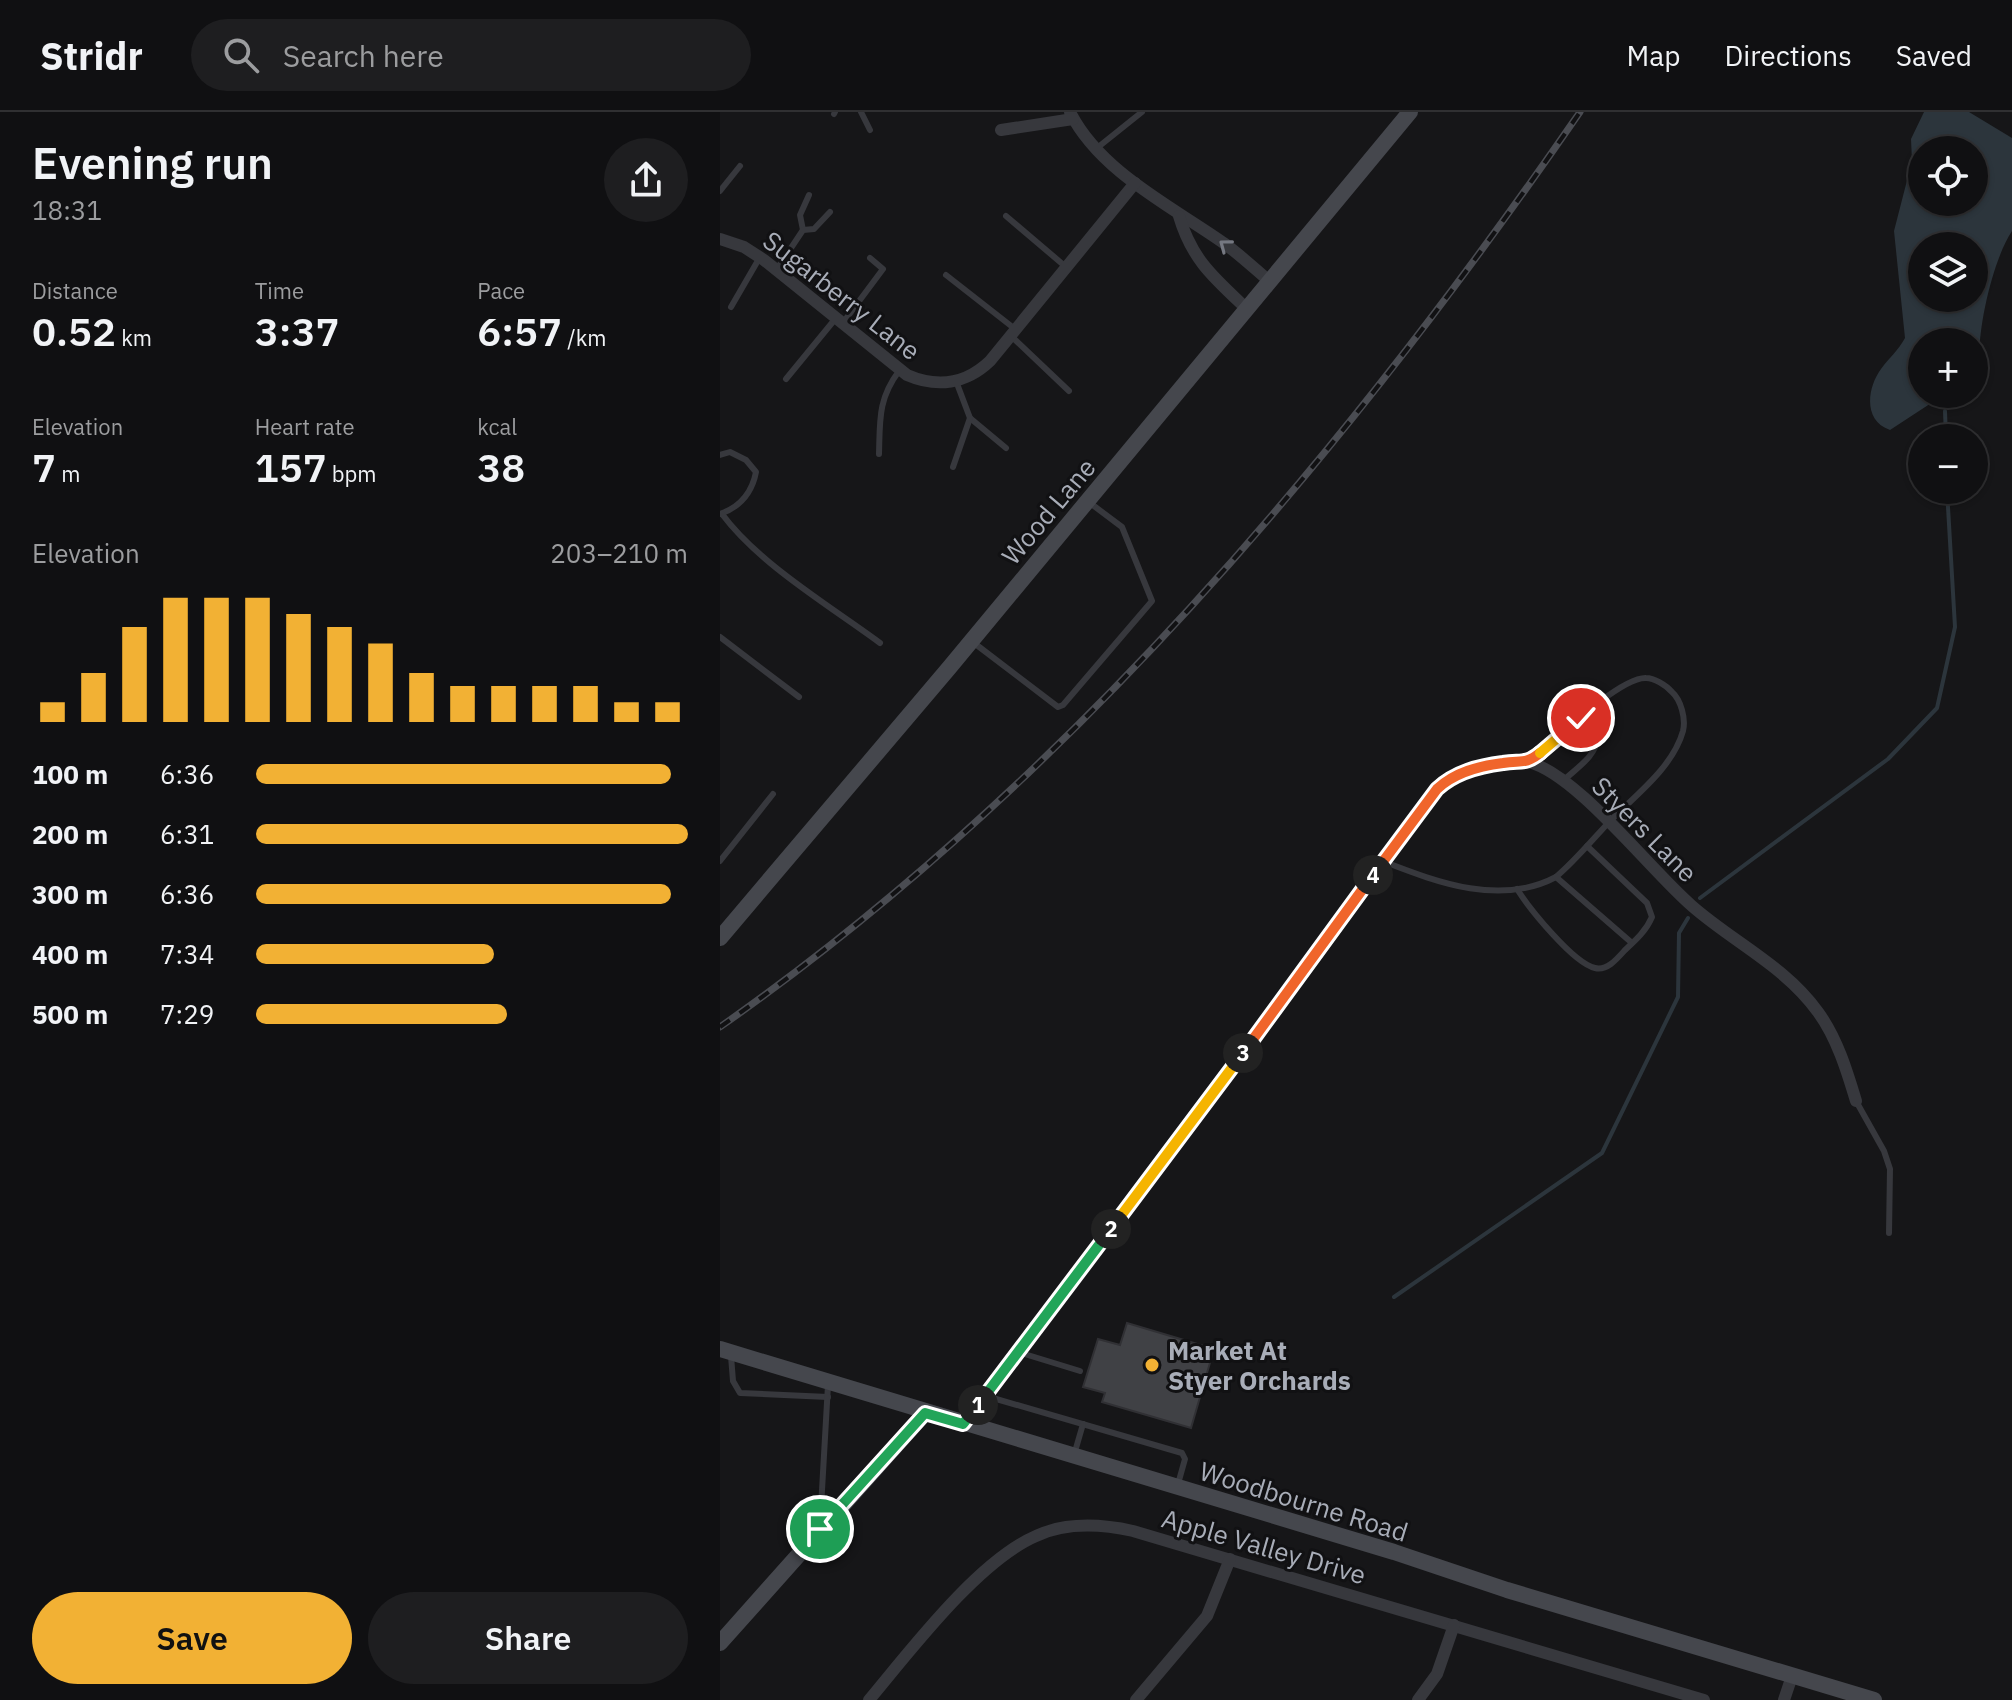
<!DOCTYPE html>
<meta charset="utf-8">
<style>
body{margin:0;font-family:"IBM Plex Sans",sans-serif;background:#1e1e20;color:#f1f3f6;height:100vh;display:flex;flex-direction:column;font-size:30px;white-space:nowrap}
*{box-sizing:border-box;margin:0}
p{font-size:26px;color:#9c9d9f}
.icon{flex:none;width:44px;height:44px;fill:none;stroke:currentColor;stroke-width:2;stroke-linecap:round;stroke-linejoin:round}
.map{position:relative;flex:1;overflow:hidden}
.sheet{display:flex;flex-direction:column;background:#101012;width:720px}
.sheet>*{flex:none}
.tools{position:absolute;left:1188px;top:24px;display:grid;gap:16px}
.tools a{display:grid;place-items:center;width:80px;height:80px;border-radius:50%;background:#101012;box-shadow:0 2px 6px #0004,0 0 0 2px #303032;font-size:40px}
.pin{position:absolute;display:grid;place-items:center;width:68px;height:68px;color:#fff;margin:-34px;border:4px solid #fff;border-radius:50%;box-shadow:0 2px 8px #0007}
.km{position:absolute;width:40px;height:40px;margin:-20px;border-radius:50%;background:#222;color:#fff;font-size:22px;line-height:40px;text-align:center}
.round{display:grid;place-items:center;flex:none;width:84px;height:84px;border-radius:42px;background:#1e1e20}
.headline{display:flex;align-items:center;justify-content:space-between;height:136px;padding:0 32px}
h1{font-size:44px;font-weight:600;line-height:60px}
.stats{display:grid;grid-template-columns:repeat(3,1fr);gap:12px;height:136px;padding:8px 32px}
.stats div{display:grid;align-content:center}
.stats b{font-size:40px;font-weight:600}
.stats small{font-size:22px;font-weight:400}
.stats p{font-size:22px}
.chart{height:224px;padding:16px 32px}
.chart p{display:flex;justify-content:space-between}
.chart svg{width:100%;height:144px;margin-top:8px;stroke:#f2b134;stroke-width:6}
.action{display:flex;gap:16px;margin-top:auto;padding:16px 32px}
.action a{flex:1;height:92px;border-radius:48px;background:#f2b134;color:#111;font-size:32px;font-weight:600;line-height:92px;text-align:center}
.action a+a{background:#1e1e20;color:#f1f3f6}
ul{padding:0 32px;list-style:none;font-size:26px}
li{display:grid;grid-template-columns:128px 96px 1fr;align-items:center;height:60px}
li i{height:20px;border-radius:10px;background:#f2b134}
header{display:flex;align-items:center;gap:48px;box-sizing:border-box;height:112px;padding:0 40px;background:#101012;border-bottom:2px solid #303032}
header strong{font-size:38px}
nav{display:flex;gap:44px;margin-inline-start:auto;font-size:28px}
.search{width:560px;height:72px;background:#1e1e20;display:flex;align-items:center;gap:20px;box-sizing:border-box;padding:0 28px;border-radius:44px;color:#9c9d9f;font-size:30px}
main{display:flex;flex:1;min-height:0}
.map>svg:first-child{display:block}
.water{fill:#2c353c;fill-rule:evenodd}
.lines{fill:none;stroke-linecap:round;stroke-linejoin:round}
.stream{stroke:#2c353c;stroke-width:4}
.building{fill:#404145;stroke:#303034;stroke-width:2}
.lane{stroke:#37383d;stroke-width:6}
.street{stroke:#37383d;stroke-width:12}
.secondary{stroke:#45474d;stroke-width:16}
.rail-casing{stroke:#4a4c52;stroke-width:7}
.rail{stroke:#111113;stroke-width:4;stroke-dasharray:12;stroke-linecap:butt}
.oneway{stroke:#757881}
.split-1-casing{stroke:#fff;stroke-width:16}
.split-2-casing{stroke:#fff;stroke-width:16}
.split-3-casing{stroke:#fff;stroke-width:16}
.split-4-casing{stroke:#fff;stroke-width:16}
.split-5-casing{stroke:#fff;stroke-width:16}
.split-6-casing{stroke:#fff;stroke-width:16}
.split-1{stroke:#22a559;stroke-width:10}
.split-2{stroke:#22a559;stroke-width:10}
.split-3{stroke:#f5b400;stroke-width:10}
.split-4{stroke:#f0652b;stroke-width:10}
.split-5{stroke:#f0652b;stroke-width:10}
.split-6{stroke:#f5b400;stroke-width:10}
.poi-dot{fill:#f2b134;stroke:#111113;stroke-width:3}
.labels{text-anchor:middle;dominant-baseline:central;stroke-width:6;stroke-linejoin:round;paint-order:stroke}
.street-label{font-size:26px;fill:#a8adb8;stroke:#111113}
.poi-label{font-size:26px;font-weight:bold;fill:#a8adb8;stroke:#111113;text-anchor:start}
</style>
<header>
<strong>Stridr</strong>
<div class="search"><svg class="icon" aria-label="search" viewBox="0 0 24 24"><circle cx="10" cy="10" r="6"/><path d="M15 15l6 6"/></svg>Search here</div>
<nav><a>Map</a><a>Directions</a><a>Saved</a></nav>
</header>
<main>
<section class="sheet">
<div class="headline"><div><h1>Evening run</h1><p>18:31</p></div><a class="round"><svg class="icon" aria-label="share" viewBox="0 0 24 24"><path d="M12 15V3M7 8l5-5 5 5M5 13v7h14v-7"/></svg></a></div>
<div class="stats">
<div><p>Distance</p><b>0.52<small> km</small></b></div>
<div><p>Time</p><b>3:37</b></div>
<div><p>Pace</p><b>6:57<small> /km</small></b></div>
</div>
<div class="stats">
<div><p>Elevation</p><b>7<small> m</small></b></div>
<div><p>Heart rate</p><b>157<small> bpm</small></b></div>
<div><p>kcal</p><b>38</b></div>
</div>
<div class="chart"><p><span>Elevation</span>203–210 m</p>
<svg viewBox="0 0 160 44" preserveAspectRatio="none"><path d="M5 44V38M15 44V29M25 44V15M35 44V6M45 44V6M55 44V6M65 44V11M75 44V15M85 44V20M95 44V29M105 44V33M115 44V33M125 44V33M135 44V33M145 44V38M155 44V38"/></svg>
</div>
<ul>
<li><b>100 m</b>6:36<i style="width:96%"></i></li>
<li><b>200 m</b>6:31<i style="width:100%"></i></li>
<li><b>300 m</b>6:36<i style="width:96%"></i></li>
<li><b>400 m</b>7:34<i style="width:55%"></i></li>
<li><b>500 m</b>7:29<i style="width:58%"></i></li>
</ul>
<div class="action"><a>Save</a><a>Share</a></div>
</section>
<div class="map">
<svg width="1292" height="1588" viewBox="0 0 1292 1588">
<rect width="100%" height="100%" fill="#161618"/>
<path class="water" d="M1204,0h45l43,26v93c-20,30 -37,106 -32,142l-6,2v-33h-52v52h23l-55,36c-27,-9 -23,-42 -9,-61 8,-11 17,-18 24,-31l-11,-107 18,-70 -1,-22zM1202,38h52v52h-52zM1202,134h52v52h-52z"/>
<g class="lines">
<g class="stream">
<polyline points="1225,299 1226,326"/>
<polyline points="980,786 1168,647 1217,596 1235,515 1227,378"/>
<polyline points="674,1185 882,1041 958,885 959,821 968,806"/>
</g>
</g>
<polygon class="building" points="407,1211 494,1237 471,1316 382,1290 385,1281 363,1275 378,1227 400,1233"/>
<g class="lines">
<g class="lane">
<polyline points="141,0 150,18"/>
<polyline points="114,2 115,0"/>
<polyline points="377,36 422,0"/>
<polyline points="0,79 20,54"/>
<polyline points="286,104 346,155"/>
<polyline points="83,118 80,103 89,83"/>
<polyline points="57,157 83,118 94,117 110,100"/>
<polyline points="226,163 295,217"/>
<polyline points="11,195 40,145"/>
<polyline points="122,212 163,157 150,146"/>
<polyline points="290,223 349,279"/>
<polyline points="66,267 116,206"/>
<polyline points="250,306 286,336"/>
<path d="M159,342c1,-34 -1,-55 20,-83"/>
<path d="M0,343l10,-3 16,8 10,12c-4,21 -16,35 -36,42"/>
<polyline points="233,355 250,306 236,269"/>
<path d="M2,402c37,50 108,92 158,129"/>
<polyline points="0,525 79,585"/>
<polyline points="254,531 338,595 343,593 432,489 402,415 370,391"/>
<path d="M844,668c14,-13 32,-24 34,-43l-17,-19"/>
<polyline points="0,749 53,682"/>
<path d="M665,750c54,21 116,44 171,15 20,-17 37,-38 55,-57 25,-25 62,-53 72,-89 3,-12 -2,-31 -11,-39 -6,-7 -18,-14 -26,-14 -27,-1 -95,66 -117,84"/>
<polyline points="836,765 912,831"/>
<path d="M797,777c12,19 56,74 78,79 12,3 22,-9 30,-18 11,-10 21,-19 27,-33l-5,-14 -60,-57"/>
<polyline points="1136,989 1164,1039 1170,1057 1169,1121"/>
<polyline points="298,1240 360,1259"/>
<polyline points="11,1244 13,1269 20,1281 108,1285"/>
<polyline points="266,1284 462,1341 465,1347 458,1372"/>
<polyline points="354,1343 363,1312"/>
<polyline points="100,1413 108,1273"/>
</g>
<g class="street">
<path d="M350,0c30,60 103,95 155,132 15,11 29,24 43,36"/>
<polyline points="281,18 353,7"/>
<path d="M459,104c13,44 35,62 68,93"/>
<path d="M0,127l24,8 20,13 143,115c30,13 59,9 83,-14l145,-178"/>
<path d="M243,1312l351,-465 123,-170c19,-19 64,-32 91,-27 48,11 123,109 164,144 41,36 93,60 126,106 19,26 29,59 38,89"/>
<path d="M149,1588c41,-49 109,-139 167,-164 30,-14 65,-12 97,-5l571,169"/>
<polyline points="416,1588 487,1504 510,1447"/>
<polyline points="698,1588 717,1562 734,1513"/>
<polyline points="1064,1588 1072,1564"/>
</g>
<g class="secondary">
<polyline points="0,826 229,556 690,0"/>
<polyline points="0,1237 674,1440 787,1478 1154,1588"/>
<polyline points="0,1531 205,1301"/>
</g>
<g class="rail-casing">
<path id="rail" d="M0,915c343,-240 623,-572 860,-915"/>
</g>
<use href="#rail" class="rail"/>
</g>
<defs><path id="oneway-chevron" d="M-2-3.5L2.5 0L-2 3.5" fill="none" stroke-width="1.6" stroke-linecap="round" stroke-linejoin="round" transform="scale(2)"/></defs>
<use class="oneway" href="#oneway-chevron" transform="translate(505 133) rotate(-143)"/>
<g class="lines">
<g class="split-1-casing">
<polyline id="split-1" points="100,1417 205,1301 243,1312 258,1293"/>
</g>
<g class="split-2-casing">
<polyline id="split-2" points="258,1293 391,1117"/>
</g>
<g class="split-3-casing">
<polyline id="split-3" points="391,1117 523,941"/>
</g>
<g class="split-4-casing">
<polyline id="split-4" points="523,941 653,763"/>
</g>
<g class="split-5-casing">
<path id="split-5" d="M653,763l64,-86c18,-17 42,-23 66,-26 18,-3 22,2 37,-10"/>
</g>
<g class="split-6-casing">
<polyline id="split-6" points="820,641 861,606"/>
</g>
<use href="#split-1" class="split-1"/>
<use href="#split-2" class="split-2"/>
<use href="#split-3" class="split-3"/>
<use href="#split-4" class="split-4"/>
<use href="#split-5" class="split-5"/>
<use href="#split-6" class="split-6"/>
</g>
<circle class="poi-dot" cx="432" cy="1253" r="8"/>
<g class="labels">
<g class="street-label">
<text transform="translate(122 183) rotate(38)">Sugarberry Lane</text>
<text transform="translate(328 399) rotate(-50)">Wood Lane</text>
<text transform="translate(925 717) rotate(45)">Styers Lane</text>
<text transform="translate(584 1389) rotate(17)">Woodbourne Road</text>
<text transform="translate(544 1434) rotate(16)">Apple Valley Drive</text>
</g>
<g class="poi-label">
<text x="448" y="1238">Market At<tspan x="448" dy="30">Styer Orchards</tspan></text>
</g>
</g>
</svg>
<div class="tools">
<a><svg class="icon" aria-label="locate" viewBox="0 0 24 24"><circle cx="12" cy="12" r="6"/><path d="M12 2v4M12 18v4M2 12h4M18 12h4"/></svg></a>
<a><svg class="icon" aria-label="layers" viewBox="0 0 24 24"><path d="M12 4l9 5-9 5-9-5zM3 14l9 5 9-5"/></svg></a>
<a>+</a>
<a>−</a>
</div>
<div class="pin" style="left:100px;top:1417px;background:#1e9e55"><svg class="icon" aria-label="arrive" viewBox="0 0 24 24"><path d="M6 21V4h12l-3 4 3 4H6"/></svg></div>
<div class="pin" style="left:861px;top:606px;background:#d93025"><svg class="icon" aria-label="check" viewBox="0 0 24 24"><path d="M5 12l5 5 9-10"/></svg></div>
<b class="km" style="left:258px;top:1293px">1</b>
<b class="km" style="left:391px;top:1117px">2</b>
<b class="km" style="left:523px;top:941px">3</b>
<b class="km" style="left:653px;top:763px">4</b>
</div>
</main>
